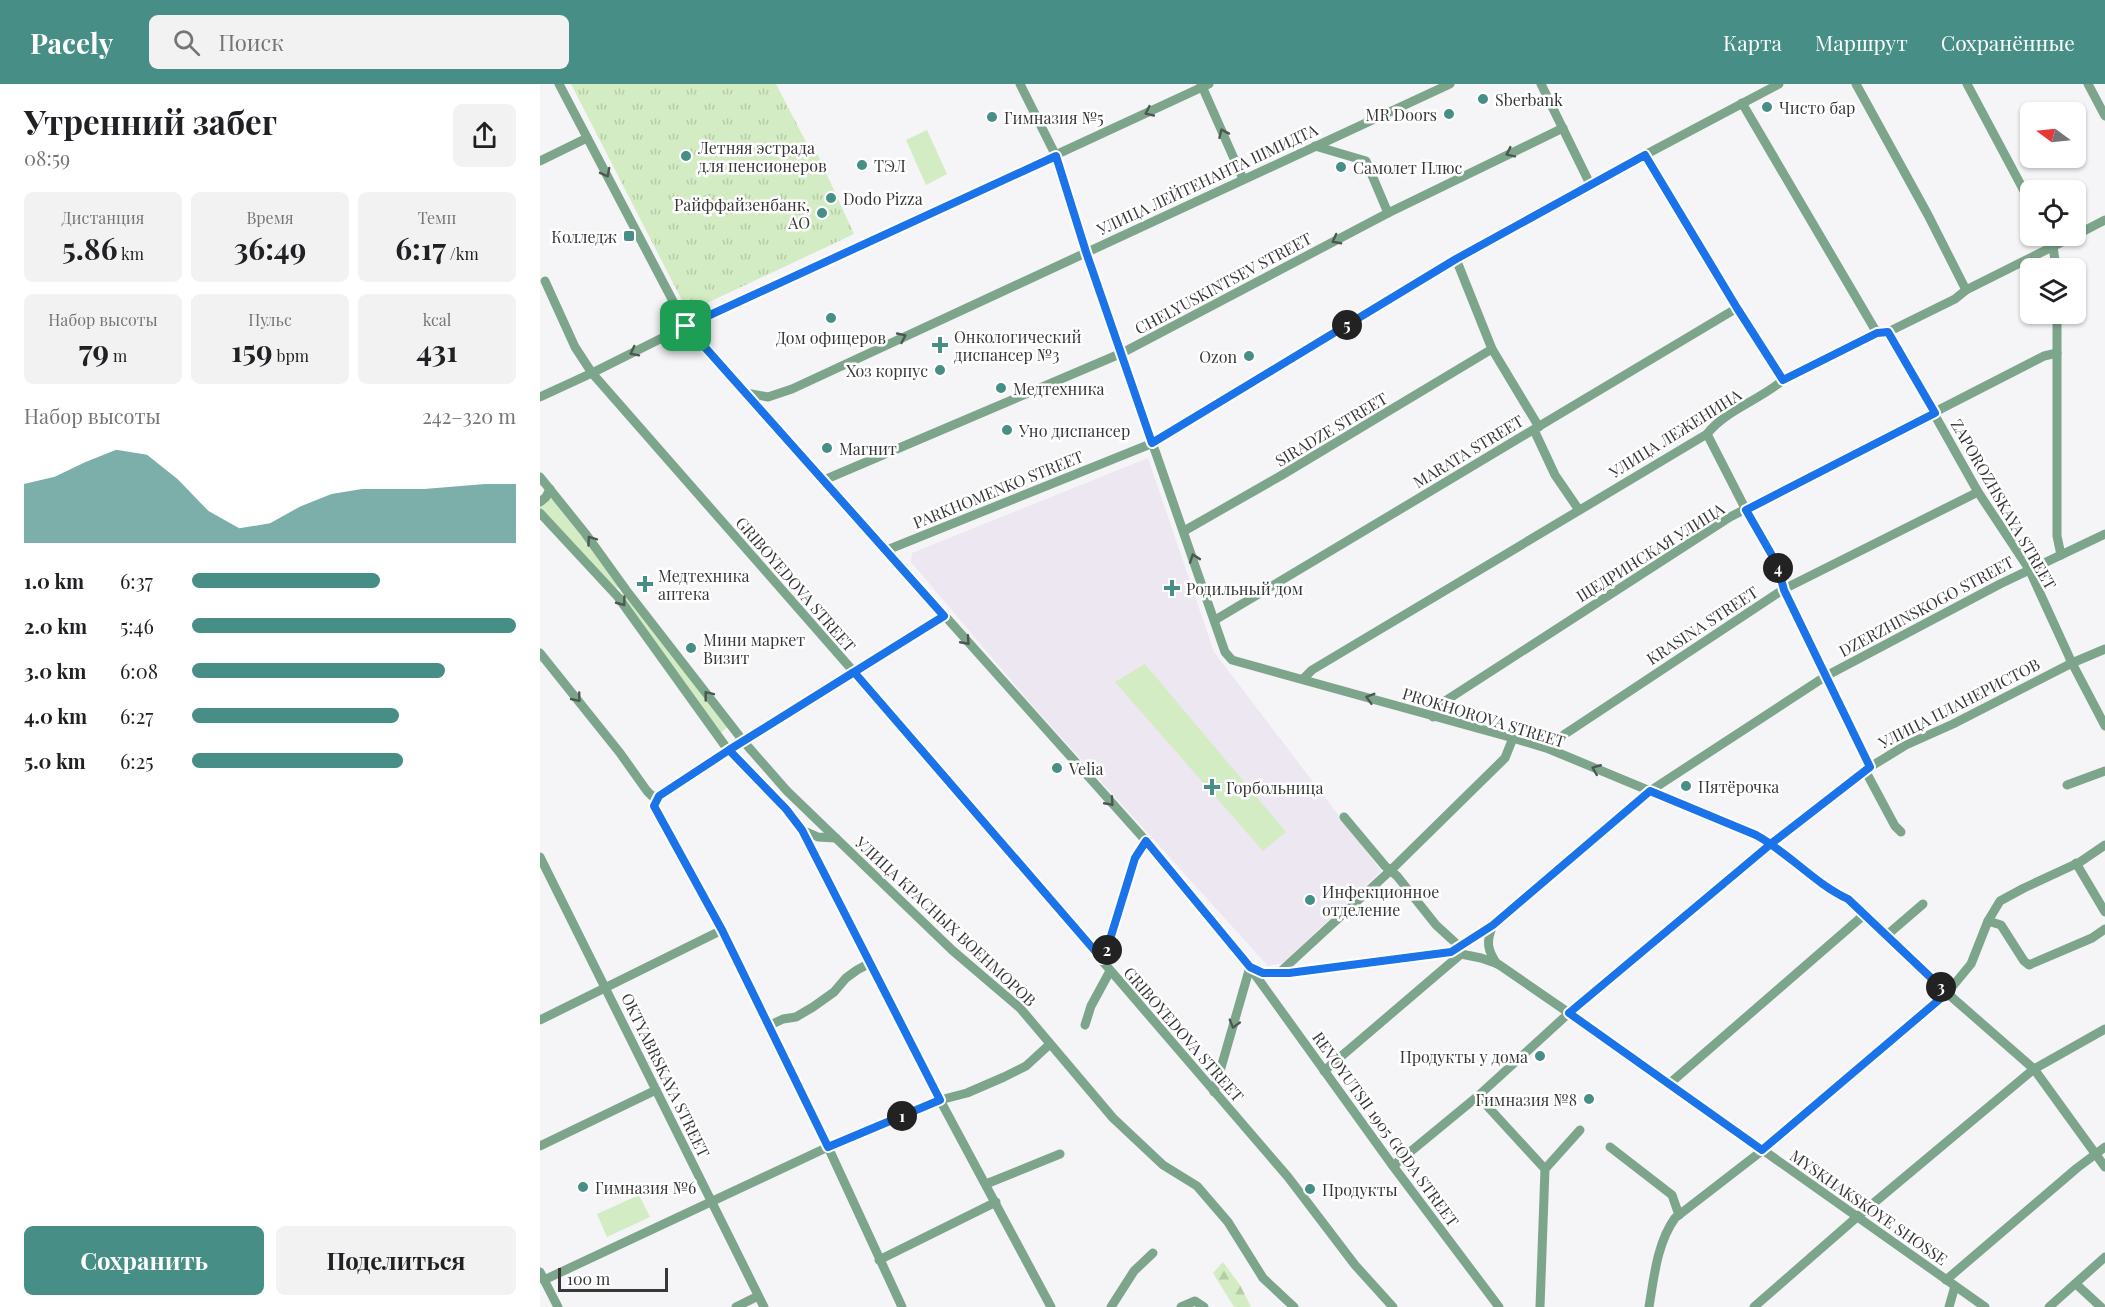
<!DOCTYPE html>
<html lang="ru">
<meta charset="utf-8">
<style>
body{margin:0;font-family:"Playfair Display",serif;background:#f2f2f2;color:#202124;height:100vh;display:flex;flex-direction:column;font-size:22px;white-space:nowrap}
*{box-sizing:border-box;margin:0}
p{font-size:20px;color:#757577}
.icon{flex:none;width:33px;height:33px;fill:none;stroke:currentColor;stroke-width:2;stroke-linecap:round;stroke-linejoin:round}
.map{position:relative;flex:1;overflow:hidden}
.panel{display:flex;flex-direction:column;background:#fff;width:540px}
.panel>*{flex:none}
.needle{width:39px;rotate:285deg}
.controls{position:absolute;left:1480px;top:18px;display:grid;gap:12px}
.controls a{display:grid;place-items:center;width:66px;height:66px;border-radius:9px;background:#fff;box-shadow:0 2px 4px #0004;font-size:30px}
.scale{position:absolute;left:18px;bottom:15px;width:110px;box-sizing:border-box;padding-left:6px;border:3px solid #373738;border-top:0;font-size:16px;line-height:21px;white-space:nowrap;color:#373738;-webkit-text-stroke:4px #fff;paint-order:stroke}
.pin{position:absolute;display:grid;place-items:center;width:51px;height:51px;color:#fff;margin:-26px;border-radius:12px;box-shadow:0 3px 9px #0006}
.km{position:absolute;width:30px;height:30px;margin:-15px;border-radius:50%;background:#222;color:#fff;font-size:16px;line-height:30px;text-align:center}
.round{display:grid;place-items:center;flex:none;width:63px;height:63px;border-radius:9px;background:#f2f2f2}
.overview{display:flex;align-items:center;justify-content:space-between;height:102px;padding:0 24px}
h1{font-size:33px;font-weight:700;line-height:45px}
.metrics{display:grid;grid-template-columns:repeat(3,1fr);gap:9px;height:102px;padding:6px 24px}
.metrics div{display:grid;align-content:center;border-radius:9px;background:#f2f2f2;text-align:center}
.metrics b{font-size:30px;font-weight:700}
.metrics small{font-size:16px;font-weight:400}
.metrics p{font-size:16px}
.chart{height:168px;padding:12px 24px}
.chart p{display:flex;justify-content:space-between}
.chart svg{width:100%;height:108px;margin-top:6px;fill:#478e87;opacity:.7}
.cta{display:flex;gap:12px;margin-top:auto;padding:12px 24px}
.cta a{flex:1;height:69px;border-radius:9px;background:#478e87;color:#fff;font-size:24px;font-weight:700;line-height:69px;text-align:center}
.cta a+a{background:#f2f2f2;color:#202124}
ul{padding:0 24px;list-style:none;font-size:20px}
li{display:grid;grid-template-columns:96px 72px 1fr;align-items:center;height:45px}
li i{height:15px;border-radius:8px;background:#478e87}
header{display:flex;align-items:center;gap:36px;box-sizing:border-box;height:84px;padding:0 30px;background:#478e87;color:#fff}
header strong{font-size:28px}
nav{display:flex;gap:33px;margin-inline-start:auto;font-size:21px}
.search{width:420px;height:54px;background:#f2f2f2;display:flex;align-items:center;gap:15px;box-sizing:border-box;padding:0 21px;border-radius:9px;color:#757577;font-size:22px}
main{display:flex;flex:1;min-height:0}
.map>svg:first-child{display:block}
.built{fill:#ece7f1}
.green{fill:#d3ecc3}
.forest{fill:url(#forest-firs)}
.park{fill:url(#park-tufts)}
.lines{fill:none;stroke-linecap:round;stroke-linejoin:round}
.minor{stroke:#7da58c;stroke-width:9}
.oneway{stroke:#4c5851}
.route-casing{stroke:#fff;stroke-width:12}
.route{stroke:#1a73e8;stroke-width:8}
.poi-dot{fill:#478e87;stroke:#fff;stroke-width:2}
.labels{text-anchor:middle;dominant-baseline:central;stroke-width:5;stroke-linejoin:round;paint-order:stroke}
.poi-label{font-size:16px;fill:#373738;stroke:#fff;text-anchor:start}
.street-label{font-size:16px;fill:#373738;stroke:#fff}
</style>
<header>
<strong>Pacely</strong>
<div class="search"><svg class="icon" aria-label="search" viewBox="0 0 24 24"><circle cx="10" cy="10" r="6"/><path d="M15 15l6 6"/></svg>Поиск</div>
<nav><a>Карта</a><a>Маршрут</a><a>Сохранённые</a></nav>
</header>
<main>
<section class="panel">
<div class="overview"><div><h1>Утренний забег</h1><p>08:59</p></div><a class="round"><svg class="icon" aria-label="share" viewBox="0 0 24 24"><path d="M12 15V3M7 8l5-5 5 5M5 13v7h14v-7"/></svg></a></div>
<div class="metrics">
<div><p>Дистанция</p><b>5.86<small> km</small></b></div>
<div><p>Время</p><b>36:49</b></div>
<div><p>Темп</p><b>6:17<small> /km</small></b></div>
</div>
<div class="metrics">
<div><p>Набор высоты</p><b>79<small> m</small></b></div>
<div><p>Пульс</p><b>159<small> bpm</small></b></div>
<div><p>kcal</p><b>431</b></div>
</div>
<div class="chart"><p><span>Набор высоты</span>242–320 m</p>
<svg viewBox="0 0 160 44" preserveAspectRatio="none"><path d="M0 44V20L10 17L20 11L30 6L40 8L50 18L60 31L70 38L80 36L90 29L100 24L110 22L120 22L130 22L140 21L150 20L160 20V44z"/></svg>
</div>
<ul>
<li><b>1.0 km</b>6:37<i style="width:58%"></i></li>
<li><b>2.0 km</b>5:46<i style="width:100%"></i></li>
<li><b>3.0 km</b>6:08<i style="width:78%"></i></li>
<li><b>4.0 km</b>6:27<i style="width:64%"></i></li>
<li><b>5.0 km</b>6:25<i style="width:65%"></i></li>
</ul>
<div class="cta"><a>Сохранить</a><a>Поделиться</a></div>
</section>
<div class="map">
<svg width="1565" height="1223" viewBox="0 0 1565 1223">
<defs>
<pattern id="forest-firs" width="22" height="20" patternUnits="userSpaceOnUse" patternTransform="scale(1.5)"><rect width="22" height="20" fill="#d3ecc3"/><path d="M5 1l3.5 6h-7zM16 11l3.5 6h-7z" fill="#b6cba8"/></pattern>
<pattern id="park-tufts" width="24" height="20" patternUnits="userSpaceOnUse" patternTransform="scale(1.5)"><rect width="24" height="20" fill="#d3ecc3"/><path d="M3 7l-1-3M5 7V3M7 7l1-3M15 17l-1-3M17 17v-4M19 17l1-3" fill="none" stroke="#b6cba8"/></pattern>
</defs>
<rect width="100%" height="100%" fill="#f5f4f7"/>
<polygon class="built" points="608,374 674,568 841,787 743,879 728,882 491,620 371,478 372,469"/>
<g class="green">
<polygon points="387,46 407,90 386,101 366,56"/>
<polygon points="11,412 80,502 76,505 0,425 0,422"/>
<polygon points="85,508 189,642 180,649 80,511"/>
<polygon points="605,580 746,748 723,767 575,598"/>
<polygon points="99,1111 110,1133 67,1153 57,1130"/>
</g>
<polygon class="forest" points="683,1178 700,1201 711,1223 694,1223 673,1189"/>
<polygon class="park" points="31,0 236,0 267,60 272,58 314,150 148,228"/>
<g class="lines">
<g class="minor">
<polyline points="19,0 146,242 606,757 710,883 723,889 749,889 911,868 941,874 958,880 1029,929 1445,1223"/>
<path d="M480,0l36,72 30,96 139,400 7,8 281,78 36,11 207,86c33,18 58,48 92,64l99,94 87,76 71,98"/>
<polyline points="661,0 703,95"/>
<polyline points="1001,0 1050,100"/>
<polyline points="1316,0 1388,131 1426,206"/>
<polyline points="1427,0 1491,120"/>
<polyline points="1548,0 1565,32"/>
<polyline points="1202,19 1337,249"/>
<polyline points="775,62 826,77 848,129"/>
<polyline points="1105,71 1197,224 1243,296"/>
<polyline points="0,77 47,54"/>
<polyline points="1536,151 1565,136"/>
<polyline points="1508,152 1513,162 1516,184"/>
<polyline points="916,175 952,265 999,343"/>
<polyline points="5,197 35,263 52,289 314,588 748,1093 815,1181 853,1223"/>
<polyline points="1517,230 1517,452 1521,471"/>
<polyline points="1348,248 1438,408 1489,485 1532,579 1565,642"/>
<polyline points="206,309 228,313 252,305 910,0"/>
<polyline points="0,313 52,289 146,242 669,0"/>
<polyline points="994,346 1015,391 1039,426"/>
<polyline points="1167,350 1206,426 1237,480 1244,505 1330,683"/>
<polyline points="0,393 45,449 86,506 204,658 247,707 412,866 480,924 573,1034 623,1081 657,1102 688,1138 723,1194 754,1223"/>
<polyline points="284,396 582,269 848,129 1023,44"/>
<polyline points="0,418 6,413 10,405"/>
<polyline points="0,429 78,513 188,666 246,725 262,746 400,1016 511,1223"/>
<polyline points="644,447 742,391 952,265"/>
<polyline points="347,466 613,359 916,175 1050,100 1239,0"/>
<polyline points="675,536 1197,224"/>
<polyline points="0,569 80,669 107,707 112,712 119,712 188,666 404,532"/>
<path d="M763,595l9,-9 395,-236c19,-24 53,-34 76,-54l94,-47 11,-1 67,-33 11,-9 108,-54"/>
<polyline points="893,633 902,619 1190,433 1504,272 1517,269"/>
<polyline points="1009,665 1025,650 1244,505 1438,408"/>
<polyline points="1325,686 1355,742 1361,748"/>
<polyline points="1527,701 1565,687"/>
<polyline points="119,712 115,722 182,846 288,1063 362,1223"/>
<polyline points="804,733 845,782 857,792 896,841 920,863"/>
<polyline points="262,746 278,753 296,754"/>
<polyline points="0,773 224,1223"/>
<polyline points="1536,779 1565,828"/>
<polyline points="1448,837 1461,841 1484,877 1489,881 1552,854 1565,845"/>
<path d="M953,841c-7,16 -6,25 4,39"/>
<polyline points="1347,851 1383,820"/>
<polyline points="911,868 953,841 1110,707 1286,592 1460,500 1565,450"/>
<polyline points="562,875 567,865 595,774 606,757"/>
<polyline points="711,885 853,1082 959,1223"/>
<polyline points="739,889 851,786 965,674 973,654"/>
<polyline points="0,936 182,846"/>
<polyline points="545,941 551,922 570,887"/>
<polyline points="228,942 243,935 256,933 273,923 294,908 306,894 317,886 330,879"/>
<polyline points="784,987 921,870"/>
<polyline points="1129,1000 1325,830"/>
<polyline points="674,1008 710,883"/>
<polyline points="938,1012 1005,1085"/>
<polyline points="0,1062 116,1006"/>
<polyline points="1070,1063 1132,1111 1139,1131"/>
<polyline points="853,1082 938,1012 1029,929 1232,759 1330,683 1366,661 1413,640 1532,579 1565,565"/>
<polyline points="446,1100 520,1070"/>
<polyline points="339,1176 456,1118"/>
<polyline points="0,1188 18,1223"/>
<polyline points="4,1196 288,1063 400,1016 427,1009 464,993 486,982 510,960"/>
<polyline points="1406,1196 1537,1084 1565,1063"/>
<polyline points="1536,1200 1561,1223"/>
<polyline points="196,1223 218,1212"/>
<polyline points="571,1223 594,1187 613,1169"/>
<polyline points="641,1223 655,1217 664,1223"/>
<polyline points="1000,1223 1005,1085 1040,1046"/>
<path d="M1109,1223c5,-30 8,-64 26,-89l88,-68 184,-157 24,-29 17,-43 12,-20 24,-13 56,-26 25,-17"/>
<polyline points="1214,1223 1317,1133 1494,985 1565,945"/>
<polyline points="1409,1223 1415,1202"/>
<polyline points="1509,1223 1565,1173"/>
</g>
</g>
<defs><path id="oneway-chevron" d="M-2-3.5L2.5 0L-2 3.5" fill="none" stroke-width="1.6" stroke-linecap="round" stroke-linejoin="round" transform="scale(1.5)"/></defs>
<g class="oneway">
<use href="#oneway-chevron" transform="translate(609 28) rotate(155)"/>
<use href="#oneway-chevron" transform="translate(683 49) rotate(-114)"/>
<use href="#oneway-chevron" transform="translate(970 69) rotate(154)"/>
<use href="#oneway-chevron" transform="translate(66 89) rotate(62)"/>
<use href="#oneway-chevron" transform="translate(796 156) rotate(152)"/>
<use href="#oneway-chevron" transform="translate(362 253) rotate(-25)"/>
<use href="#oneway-chevron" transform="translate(94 268) rotate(153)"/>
<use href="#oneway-chevron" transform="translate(51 456) rotate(-126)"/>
<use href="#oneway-chevron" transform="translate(654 474) rotate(-109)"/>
<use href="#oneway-chevron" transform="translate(82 518) rotate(53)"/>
<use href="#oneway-chevron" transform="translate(426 557) rotate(48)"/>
<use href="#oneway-chevron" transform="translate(168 611) rotate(-128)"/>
<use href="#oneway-chevron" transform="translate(37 614) rotate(51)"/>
<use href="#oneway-chevron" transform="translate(830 614) rotate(-164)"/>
<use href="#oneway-chevron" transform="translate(1056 685) rotate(-158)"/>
<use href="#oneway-chevron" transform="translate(570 718) rotate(48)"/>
<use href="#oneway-chevron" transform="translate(694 940) rotate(106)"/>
</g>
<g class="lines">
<g class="route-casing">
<path id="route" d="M146,242l258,290 -215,134 57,59 16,21 138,270 -112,47 -106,-217 -68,-124 5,-10 70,-46 125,-78 248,287 5,-10 28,-91 11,-17 104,126 13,6h26l162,-21 42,-27 157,-134 106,44c33,18 58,48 92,64l99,94 -185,157 -193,-137 203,-170 98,-76 -86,-177 -7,-26 -31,-54 189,-97 -47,-81 -11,1 -94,47 -46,-72 -92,-153 -189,104 -304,184 -66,-191 -30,-96 -370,170"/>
</g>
<use href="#route" class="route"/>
</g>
<g class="poi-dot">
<circle cx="943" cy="15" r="6"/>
<circle cx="1227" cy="23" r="6"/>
<circle cx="909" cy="30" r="6"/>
<circle cx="452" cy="33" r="6"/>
<circle cx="146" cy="72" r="6"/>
<circle cx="322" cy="81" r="6"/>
<circle cx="801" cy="83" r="6"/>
<circle cx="291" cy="114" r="6"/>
<circle cx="282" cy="129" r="6"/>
<rect x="83" y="146" width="12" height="12" rx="3"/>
<circle cx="291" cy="234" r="6"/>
<path d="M397 252h6v6h6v6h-6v6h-6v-6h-6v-6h6z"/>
<circle cx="709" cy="272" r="6"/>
<circle cx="400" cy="286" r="6"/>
<circle cx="461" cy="304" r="6"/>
<circle cx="467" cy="346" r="6"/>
<circle cx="287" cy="364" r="6"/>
<path d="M102 491h6v6h6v6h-6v6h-6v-6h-6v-6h6z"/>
<path d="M629 495h6v6h6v6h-6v6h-6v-6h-6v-6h6z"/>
<circle cx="151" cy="564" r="6"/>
<circle cx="517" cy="684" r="6"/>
<circle cx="1146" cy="702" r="6"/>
<path d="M669 694h6v6h6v6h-6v6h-6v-6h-6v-6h6z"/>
<circle cx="770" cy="816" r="6"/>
<circle cx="1000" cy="972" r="6"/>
<circle cx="1049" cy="1015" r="6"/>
<circle cx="43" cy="1103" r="6"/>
<circle cx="770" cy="1105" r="6"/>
</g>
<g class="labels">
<g class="poi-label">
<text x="955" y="15">Sberbank</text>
<text x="1239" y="23">Чисто бар</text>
<text x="897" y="30" text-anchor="end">MR Doors</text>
<text x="464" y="33">Гимназия №5</text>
<text x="158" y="63">Летняя эстрада<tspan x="158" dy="18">для пенсионеров</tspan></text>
<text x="334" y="81">ТЭЛ</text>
<text x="813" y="83">Самолет Плюс</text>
<text x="303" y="114">Dodo Pizza</text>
<text x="270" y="120" text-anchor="end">Райффайзенбанк,<tspan x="270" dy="18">АО</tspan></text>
<text x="77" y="152" text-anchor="end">Колледж</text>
<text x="414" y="252">Онкологический<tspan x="414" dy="18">диспансер №3</tspan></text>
<text x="291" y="253" text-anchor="middle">Дом офицеров</text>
<text x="697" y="272" text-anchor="end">Ozon</text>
<text x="388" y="286" text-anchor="end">Хоз корпус</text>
<text x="473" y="304">Медтехника</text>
<text x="479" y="346">Уно диспансер</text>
<text x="299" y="364">Магнит</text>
<text x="118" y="491">Медтехника<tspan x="118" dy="18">аптека</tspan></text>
<text x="646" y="504">Родильный дом</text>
<text x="163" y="555">Мини маркет<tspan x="163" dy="18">Визит</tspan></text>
<text x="529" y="684">Velia</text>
<text x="1158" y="702">Пятёрочка</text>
<text x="686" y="703">Горбольница</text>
<text x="782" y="807">Инфекционное<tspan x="782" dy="18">отделение</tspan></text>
<text x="988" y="972" text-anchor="end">Продукты у дома</text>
<text x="1037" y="1015" text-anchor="end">Гимназия №8</text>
<text x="55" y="1103">Гимназия №6</text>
<text x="782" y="1105">Продукты</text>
</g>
<g class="street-label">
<text transform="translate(667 95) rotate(-25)">УЛИЦА ЛЕЙТЕНАНТА ШМИДТА</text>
<text transform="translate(683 199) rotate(-28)">CHELYUSKINTSEV STREET</text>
<text transform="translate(791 345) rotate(-31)">SIRADZE STREET</text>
<text transform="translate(1135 349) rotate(-32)">УЛИЦА ЛЕЖЕНИНА</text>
<text transform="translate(928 367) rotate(-31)">MARATA STREET</text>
<text transform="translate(458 405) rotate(-22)">PARKHOMENKO STREET</text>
<text transform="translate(1464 420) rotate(60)">ZAPOROZHSKAYA STREET</text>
<text transform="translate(1110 468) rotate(-32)">ЩЕДРИНСКАЯ УЛИЦА</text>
<text transform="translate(256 500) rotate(49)">GRIBOYEDOVA STREET</text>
<text transform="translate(1386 522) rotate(-28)">DZERZHINSKOGO STREET</text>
<text transform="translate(1162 541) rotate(-33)">KRASINA STREET</text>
<text transform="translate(1419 619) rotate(-27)">УЛИЦА ПЛАНЕРИСТОВ</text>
<text transform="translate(944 633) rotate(17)">PROKHOROVA STREET</text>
<text transform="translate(406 837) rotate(43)">УЛИЦА КРАСНЫХ ВОЕНМОРОВ</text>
<text transform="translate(644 950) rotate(49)">GRIBOYEDOVA STREET</text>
<text transform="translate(126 991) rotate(64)">OKTYABRSKAYA STREET</text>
<text transform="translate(846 1045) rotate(54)">REVOYUTSII 1905 GODA STREET</text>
<text transform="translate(1329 1123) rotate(35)">MYSKHAKSKOYE SHOSSE</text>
</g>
</g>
</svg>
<div class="controls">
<a><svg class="needle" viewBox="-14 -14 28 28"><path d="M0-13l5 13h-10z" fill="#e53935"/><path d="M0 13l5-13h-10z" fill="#757577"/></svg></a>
<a><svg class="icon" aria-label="locate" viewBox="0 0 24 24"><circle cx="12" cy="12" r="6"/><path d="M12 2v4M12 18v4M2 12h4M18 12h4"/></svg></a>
<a><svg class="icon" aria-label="layers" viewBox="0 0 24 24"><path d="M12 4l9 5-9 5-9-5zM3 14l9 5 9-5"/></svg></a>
</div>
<div class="scale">100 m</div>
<div class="pin" style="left:146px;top:242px;background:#1e9e55"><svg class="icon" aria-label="arrive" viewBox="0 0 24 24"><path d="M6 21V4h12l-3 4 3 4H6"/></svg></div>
<b class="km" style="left:362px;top:1032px">1</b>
<b class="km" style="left:567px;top:866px">2</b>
<b class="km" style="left:1401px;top:903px">3</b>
<b class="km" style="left:1238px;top:484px">4</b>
<b class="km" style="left:807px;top:241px">5</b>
</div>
</main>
